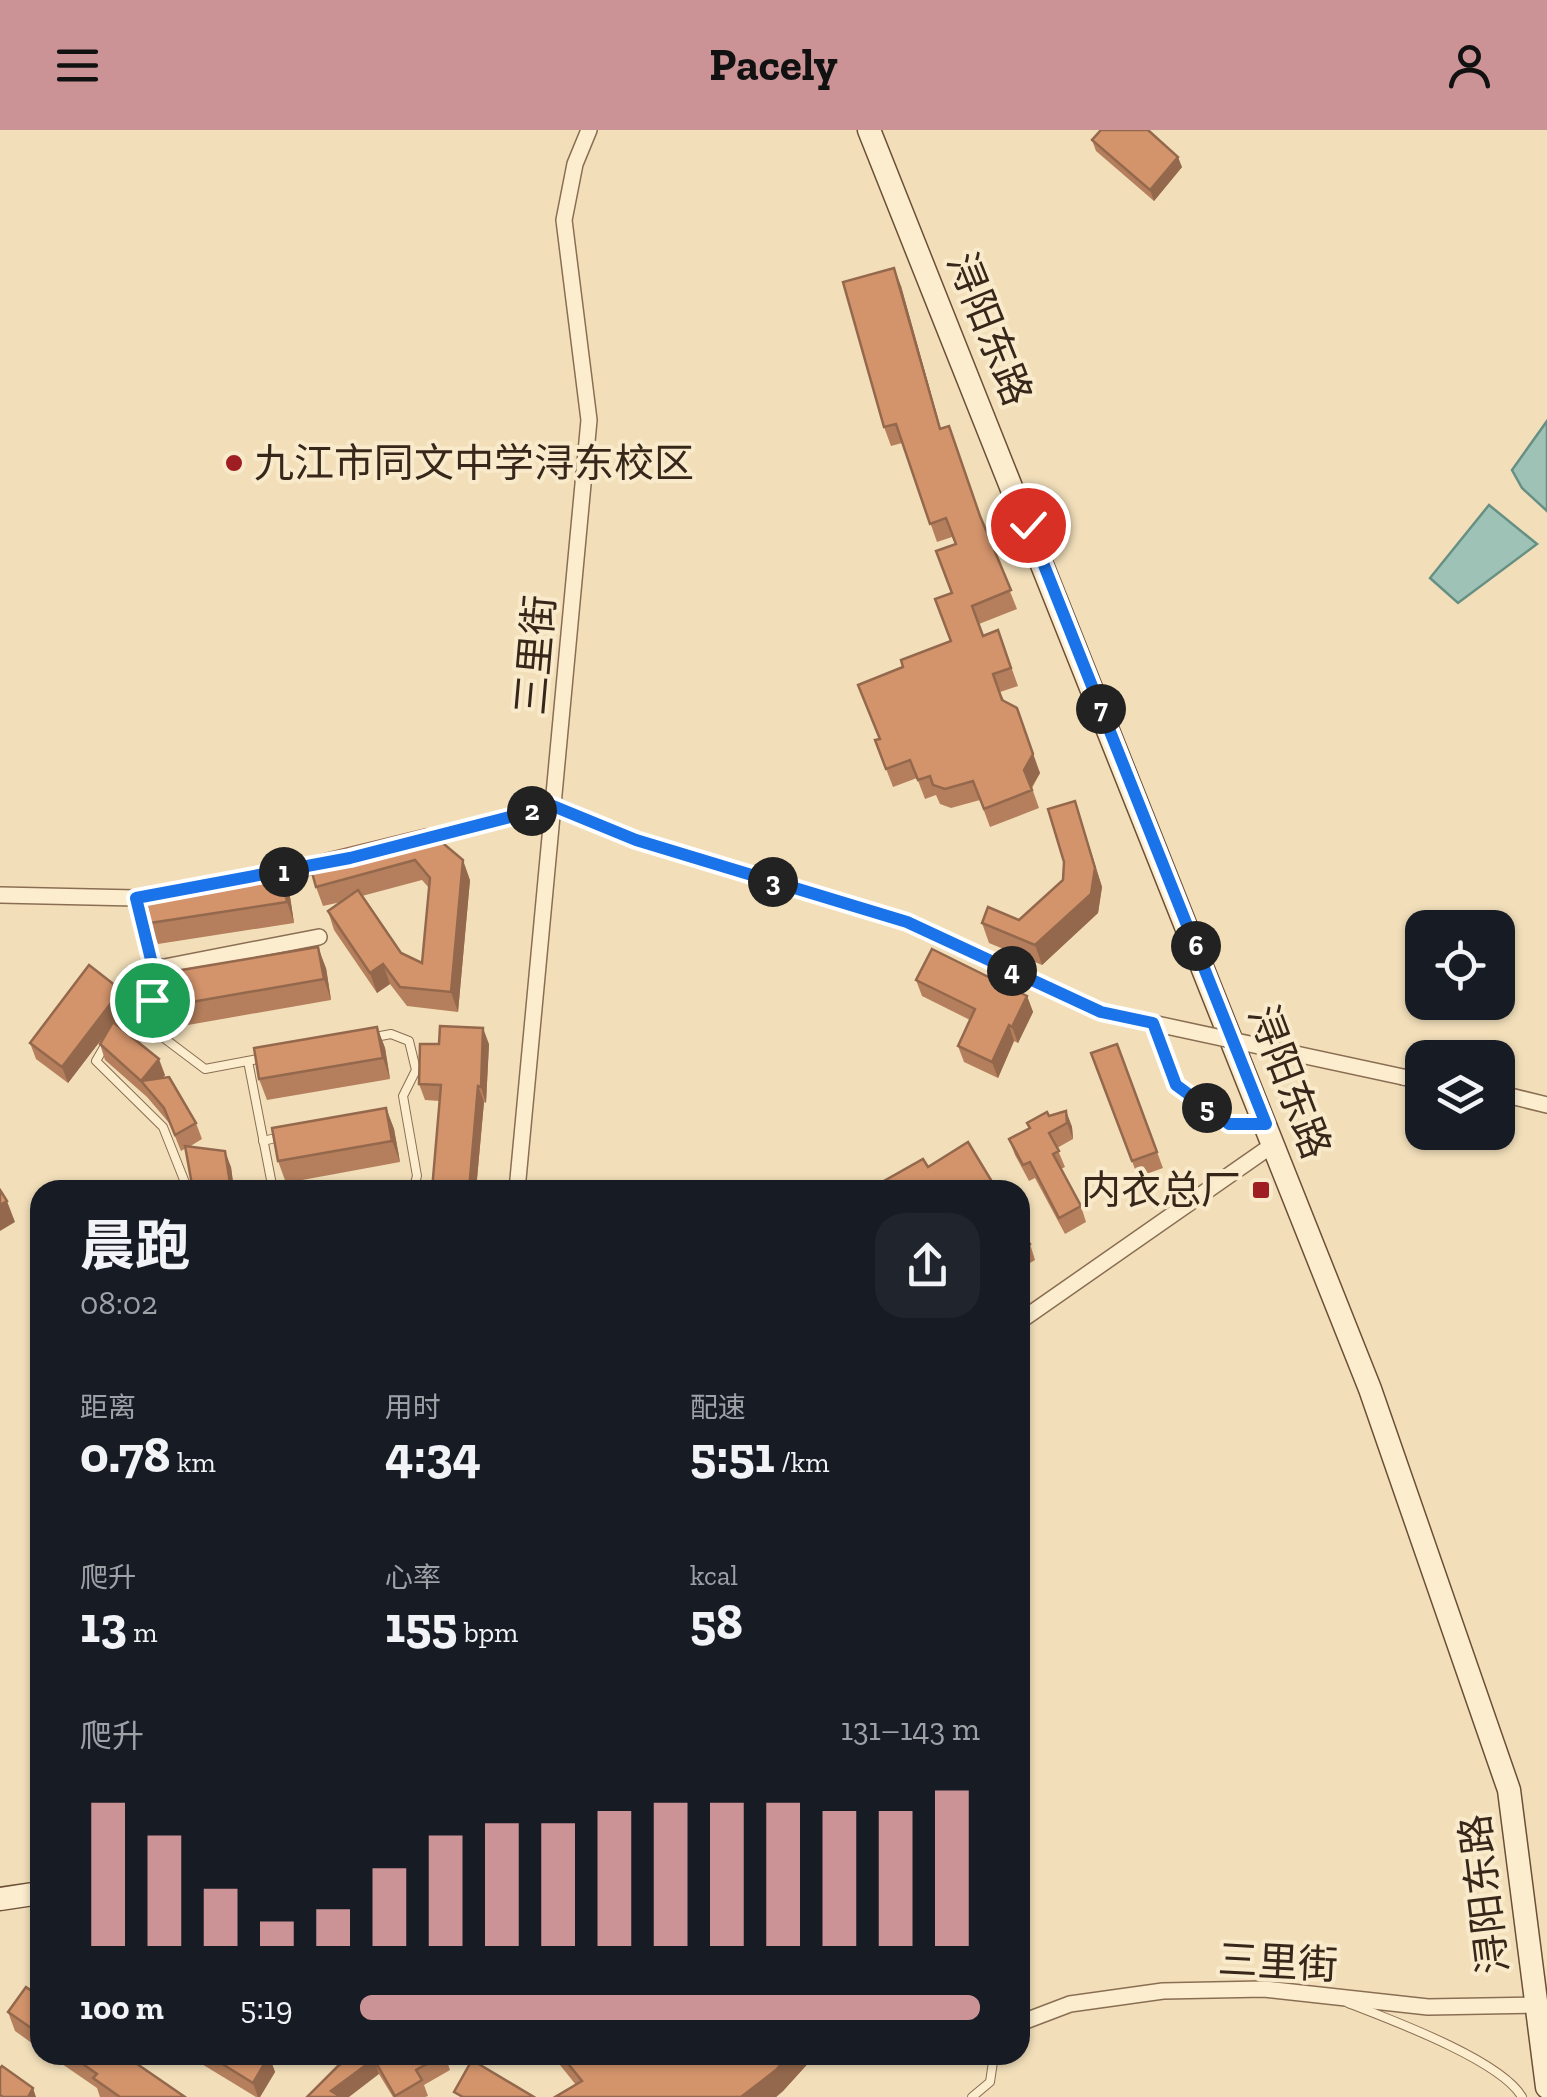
<!DOCTYPE html>
<html lang="zh">
<meta charset="utf-8">
<style>
body{margin:0;font-family:"Zilla Slab","Noto Sans SC",serif;background:#20242c;color:#f1f3f6;height:100vh;display:flex;flex-direction:column;font-size:38px;white-space:nowrap}
*{box-sizing:border-box;margin:0}
p{font-size:32px;color:#9ea1a6}
.icon{flex:none;width:55px;height:55px;fill:none;stroke:currentColor;stroke-width:2;stroke-linecap:round;stroke-linejoin:round}
.map{position:relative;flex:1;overflow:hidden}
.side{position:absolute;left:30px;top:1050px;width:1000px;height:885px;display:flex;flex-direction:column;background:#171b24;border-radius:30px;box-shadow:0 2px 8px #0004}
.side>*{flex:none}
.tools{position:absolute;left:1405px;top:780px;display:grid;gap:20px}
.tools a{display:grid;place-items:center;width:110px;height:110px;border-radius:20px;background:#171b24;box-shadow:0 2px 8px #0004;font-size:50px}
.pin{position:absolute;display:grid;place-items:center;width:85px;height:85px;color:#fff;margin:-42px;border:5px solid #fff;border-radius:50%;box-shadow:0 2px 10px #0007}
.km{position:absolute;width:50px;height:50px;margin:-25px;border-radius:50%;background:#222;color:#fff;font-size:28px;line-height:50px;text-align:center}
.round{display:grid;place-items:center;flex:none;width:105px;height:105px;border-radius:30px;background:#20242c}
.head{display:flex;align-items:center;justify-content:space-between;height:170px;padding:0 50px}
h1{font-size:55px;font-weight:700;line-height:75px}
.metrics{display:grid;grid-template-columns:repeat(3,1fr);gap:15px;height:170px;padding:10px 50px}
.metrics div{display:grid;align-content:center}
.metrics b{font-size:50px;font-weight:700}
.metrics small{font-size:28px;font-weight:400}
.metrics p{font-size:28px}
.chart{height:280px;padding:20px 50px}
.chart p{display:flex;justify-content:space-between}
.chart svg{width:100%;height:180px;margin-top:10px;stroke:#cc9397;stroke-width:6}
ul{padding:0 50px;list-style:none;font-size:32px}
li{display:grid;grid-template-columns:160px 120px 1fr;align-items:center;height:75px}
li i{height:25px;border-radius:12px;background:#cc9397}
header{display:flex;justify-content:space-between;align-items:center;height:130px;padding:0 50px;background:#cc9397;color:#111;font-size:45px;font-weight:700}
.map>svg:first-child{display:block}
.water{fill:#9fc2b6;stroke:#669084;stroke-width:2.5}
.lines{fill:none;stroke-linecap:round;stroke-linejoin:round}
.lane-casing{stroke:#8a6e53;stroke-width:10}
.street-casing{stroke:#8a6e53;stroke-width:18}
.secondary-casing{stroke:#6b4f37;stroke-width:25}
.path{stroke:#8a6e53;stroke-width:2.5;stroke-dasharray:8 5;stroke-linecap:butt}
.lane{stroke:#fcedce;stroke-width:8}
.street{stroke:#fcedce;stroke-width:15}
.secondary{stroke:#fcedce;stroke-width:22}
.street-bridge-casing{stroke:#8a6e53;stroke-width:18;stroke-linecap:butt}
.street-bridge{stroke:#fcedce;stroke-width:15}
.wall{fill:#b57f5d;fill-rule:evenodd}
.shaded-wall{fill:#94684c}
.building{fill:#d3946c;stroke:#94684c;stroke-width:2.5}
.route-casing{stroke:#fff;stroke-width:20}
.route{stroke:#1a73e8;stroke-width:12}
.poi-dot{fill:#9e1e23;stroke:#f8eaca;stroke-width:4}
.labels{text-anchor:middle;dominant-baseline:central;stroke-width:8;stroke-linejoin:round;paint-order:stroke}
.street-label{font-size:40px;fill:#37271a;stroke:#f8eaca}
.poi-label{font-size:40px;fill:#37271a;stroke:#f8eaca;text-anchor:start}
</style>
<header><svg class="icon" aria-label="menu" viewBox="0 0 24 24"><path d="M4 6h16M4 12h16M4 18h16"/></svg>Pacely<svg class="icon" aria-label="person" viewBox="0 0 24 24"><circle cx="12" cy="8" r="4"/><path d="M4 21q1-7 8-7t8 7"/></svg></header>
<div class="map">
<svg width="1547" height="1967" viewBox="0 0 1547 1967">
<rect width="100%" height="100%" fill="#f2dfba"/>
<g class="water">
<polygon points="1547,291 1547,381 1522,358 1512,340"/>
<polygon points="1489,375 1537,414 1458,473 1430,448"/>
</g>
<g class="lines">
<g class="lane-casing">
<g id="lane">
<polyline points="136,768 155,841"/>
<polyline points="140,890 205,939 263,928"/>
<polyline points="115,901 140,890 157,855"/>
<polyline points="370,908 391,904 409,911 416,940 403,966 417,1046 413,1060"/>
<polyline points="107,912 96,931 163,997 188,1060"/>
<polyline points="248,931 273,1060"/>
<polyline points="263,1011 284,1006"/>
<path d="M1348,1873c41,16 153,57 174,94"/>
<polyline points="972,1967 990,1952 994,1925"/>
</g>
</g>
<g class="street-casing">
<g id="street">
<polyline points="418,711 553,675 636,710 907,792 1101,882"/>
<polyline points="262,747 328,733"/>
<polyline points="0,765 136,768 165,763"/>
<polyline points="154,839 319,807"/>
<polyline points="1403,947 1422,950"/>
<polyline points="1498,963 1547,975"/>
<polyline points="517,1060 589,290 564,90 575,34 589,0"/>
<polyline points="1020,1191 1274,1014"/>
<polyline points="1020,1893 1070,1874 1163,1861 1264,1859 1428,1877 1535,1875"/>
</g>
</g>
<g class="secondary-casing">
<g id="secondary">
<polyline points="869,0 1370,1259 1509,1660 1547,1957"/>
<polyline points="0,1769 40,1763"/>
</g>
</g>
<polyline class="path" points="1160,912 1177,955 1229,995 1245,994"/>
<use href="#lane" class="lane"/>
<use href="#street" class="street"/>
<use href="#secondary" class="secondary"/>
<g class="street-bridge-casing">
<polyline id="street-bridge" points="1101,882 1403,947"/>
</g>
<use href="#street-bridge" class="street-bridge"/>
</g>
<g class="wall">
<polygon points="1092,10 1182,37 1154,71 1096,21"/>
<polygon points="901,156 941,299 982,391 1017,479 979,494 983,506 998,500 1018,556 1000,562 1040,643 1032,658 1039,678 990,697 980,670 951,678 940,674 936,665 925,669 917,648 893,657 875,610 879,609 858,555 903,537 950,511 955,414 952,407 937,412 902,313 891,316 884,297"/>
<polygon points="1075,671 1102,757 1098,783 1042,835 989,813 982,793 1019,790 1063,750"/>
<path d="M426,699l44,51 -12,132 -51,-6 -17,-22 -13,9 -43,-63 -6,-19 13,-9 -18,4 -7,-19zM422,750l7,8 -7,75 -21,-10 -39,-57z"/>
<polygon points="289,760 294,793 158,814 150,793"/>
<polygon points="326,838 331,870 165,899 157,878"/>
<polygon points="916,850 1027,866 1033,882 1018,913 1014,911 998,948 964,932 958,916 970,890 922,866"/>
<polygon points="121,860 127,876 114,893 165,945 162,948 196,993 202,1009 189,1017 231,1037 234,1060 193,1060 186,1018 181,1021 170,994 147,967 105,930 100,914 107,902 68,953 36,929 30,913"/>
<polygon points="377,897 385,918 390,949 267,970 259,949"/>
<polygon points="489,914 486,973 484,972 476,1060 432,1060 440,971 425,970 419,954"/>
<polygon points="1117,914 1163,1038 1138,1047 1091,923"/>
<polygon points="386,978 394,999 400,1032 286,1053 278,1031"/>
<polygon points="1066,981 1072,997 1073,1009 1057,1018 1065,1037 1061,1039 1081,1076 1086,1092 1065,1104 1035,1048 1029,1051 1015,1025 1009,1009 1029,998 1027,993"/>
<polygon points="1020,1098 1030,1114 1035,1130 1020,1139"/>
<polygon points="40,1867 40,1919 15,1901 8,1882"/>
<polygon points="49,1925 124,1925 185,1967 100,1967 97,1958"/>
<polygon points="187,1925 267,1925 269,1926 275,1942 260,1967 256,1967"/>
<polygon points="357,1925 445,1925 450,1940 424,1955 428,1966 425,1967 393,1967 379,1944"/>
<polygon points="552,1925 610,1925 615,1932 812,1929 783,1961 776,1967 555,1967 576,1955"/>
</g>
<g class="shaded-wall">
<polygon points="1178,27 1182,37 1154,71 1150,60"/>
<polygon points="894,138 901,156 946,318 940,299"/>
<polygon points="1017,578 1040,643 1031,658 1024,640"/>
<polygon points="1075,671 1102,757 1098,783 1042,835 1035,815 1091,764"/>
<polygon points="463,730 470,750 458,882 451,862"/>
<polygon points="281,739 289,760 294,793 287,772"/>
<polygon points="318,817 326,838 331,870 324,849"/>
<polygon points="383,834 390,854 377,863 370,843"/>
<polygon points="121,860 127,876 68,953 62,937"/>
<polygon points="1027,866 1033,882 1018,913 1012,897"/>
<polygon points="1009,895 1014,911 998,948 992,932"/>
<polygon points="377,897 385,918 390,949 383,928"/>
<polygon points="483,898 489,914 486,973 481,957"/>
<polygon points="159,929 165,945 151,962 141,951"/>
<polygon points="478,956 484,972 476,1060 469,1060"/>
<polygon points="386,978 394,999 400,1032 392,1011"/>
<polygon points="1066,981 1072,997 1073,1009 1067,993"/>
<polygon points="225,1021 231,1037 234,1060 231,1060"/>
<polygon points="7,1071 15,1092 0,1101 0,1075"/>
<polygon points="789,1925 811,1925 812,1929 783,1961 776,1967 741,1967"/>
<polygon points="269,1926 275,1942 260,1967 258,1967 253,1953"/>
<polygon points="374,1929 379,1944 349,1967 334,1967 331,1961"/>
<polygon points="33,1958 36,1967 27,1967"/>
</g>
<g class="building">
<polygon points="1101,0 1148,0 1178,27 1150,60 1092,10"/>
<polygon points="894,138 940,299 949,296 980,386 1011,460 972,476 983,506 998,500 1011,538 993,544 1002,570 1017,578 1033,624 1024,640 1032,660 984,679 973,651 945,659 933,655 930,646 918,650 910,630 886,639 875,610 880,609 858,555 903,537 901,530 951,511 935,469 952,463 936,421 956,414 946,388 930,394 896,294 884,297 843,152"/>
<polygon points="1075,671 1095,738 1091,764 1035,815 982,793 988,777 1019,790 1063,750 1064,732 1048,679"/>
<polygon points="426,699 463,730 451,862 400,857 383,834 370,843 328,781 358,760 401,823 422,833 430,748 415,730 316,757 308,728"/>
<polygon points="281,739 287,772 150,793 145,761"/>
<polygon points="318,817 324,849 157,878 150,849 152,845"/>
<polygon points="932,819 1027,866 1012,897 1009,895 992,932 958,916 975,879 916,850"/>
<polygon points="89,835 121,860 62,937 30,913"/>
<polygon points="113,892 159,929 141,951 100,914"/>
<polygon points="440,896 483,898 481,957 478,956 469,1060 432,1060 441,955 419,954 420,914 439,914"/>
<polygon points="377,897 383,928 259,949 254,918"/>
<polygon points="1117,914 1157,1022 1132,1031 1091,923"/>
<polygon points="169,947 196,993 175,1005 164,978 141,951"/>
<polygon points="386,978 392,1011 278,1031 272,998"/>
<polygon points="1066,981 1067,993 1049,1003 1059,1021 1053,1024 1081,1076 1059,1088 1030,1032 1023,1035 1009,1009 1030,998 1027,993 1047,982 1049,986"/>
<polygon points="968,1012 997,1060 868,1060 923,1029 928,1037"/>
<polygon points="185,1016 225,1021 231,1060 193,1060"/>
<polygon points="389,1056 390,1060 367,1060"/>
<polygon points="0,1060 7,1071 0,1075"/>
<polygon points="1020,1098 1030,1114 1020,1120"/>
<polygon points="26,1857 40,1867 40,1904 8,1882"/>
<polygon points="70,1925 124,1925 185,1967 120,1967 93,1948 97,1944"/>
<polygon points="208,1925 267,1925 269,1926 253,1953"/>
<polygon points="357,1925 443,1925 416,1940 422,1950 395,1966 374,1929 331,1961 341,1967 307,1967 338,1936"/>
<polygon points="561,1925 610,1925 615,1932 626,1925 789,1925 776,1940 741,1967 555,1967 582,1951"/>
<polygon points="472,1930 534,1967 463,1967 454,1962"/>
<polygon points="2,1936 33,1958 28,1967 3,1967 0,1965 0,1938"/>
</g>
<g class="lines">
<g class="route-casing">
<polyline id="route" points="152,870 157,854 136,768 350,728 553,676 636,710 907,792 1101,882 1153,893 1176,955 1229,994 1266,994 1028,395"/>
</g>
<use href="#route" class="route"/>
</g>
<g class="poi-dot">
<circle cx="234" cy="333" r="10"/>
<rect x="1251" y="1050" width="20" height="20" rx="5"/>
</g>
<g class="labels">
<g class="street-label">
<text transform="translate(990 199) rotate(68)">浔阳东路</text>
<text transform="translate(535 525) rotate(-85)">三里街</text>
<text transform="translate(1290 952) rotate(69)">浔阳东路</text>
<text transform="translate(1484 1764) rotate(-97)">浔阳东路</text>
<text transform="translate(1278 1832) rotate(3)">三里街</text>
</g>
<g class="poi-label">
<text x="254" y="333">九江市同文中学浔东校区</text>
<text x="1241" y="1060" text-anchor="end">内衣总厂</text>
</g>
</g>
</svg>
<div class="tools">
<a><svg class="icon" aria-label="locate" viewBox="0 0 24 24"><circle cx="12" cy="12" r="6"/><path d="M12 2v4M12 18v4M2 12h4M18 12h4"/></svg></a>
<a><svg class="icon" aria-label="layers" viewBox="0 0 24 24"><path d="M12 4l9 5-9 5-9-5zM3 14l9 5 9-5"/></svg></a>
</div>
<div class="pin" style="left:152px;top:870px;background:#1e9e55"><svg class="icon" aria-label="arrive" viewBox="0 0 24 24"><path d="M6 21V4h12l-3 4 3 4H6"/></svg></div>
<div class="pin" style="left:1028px;top:395px;background:#d93025"><svg class="icon" aria-label="check" viewBox="0 0 24 24"><path d="M5 12l5 5 9-10"/></svg></div>
<b class="km" style="left:284px;top:742px">1</b>
<b class="km" style="left:532px;top:681px">2</b>
<b class="km" style="left:773px;top:752px">3</b>
<b class="km" style="left:1012px;top:841px">4</b>
<b class="km" style="left:1207px;top:978px">5</b>
<b class="km" style="left:1196px;top:816px">6</b>
<b class="km" style="left:1101px;top:579px">7</b>
<section class="side">
<div class="head"><div><h1>晨跑</h1><p>08:02</p></div><a class="round"><svg class="icon" aria-label="share" viewBox="0 0 24 24"><path d="M12 15V3M7 8l5-5 5 5M5 13v7h14v-7"/></svg></a></div>
<div class="metrics">
<div><p>距离</p><b>0.78<small> km</small></b></div>
<div><p>用时</p><b>4:34</b></div>
<div><p>配速</p><b>5:51<small> /km</small></b></div>
</div>
<div class="metrics">
<div><p>爬升</p><b>13<small> m</small></b></div>
<div><p>心率</p><b>155<small> bpm</small></b></div>
<div><p>kcal</p><b>58</b></div>
</div>
<div class="chart"><p><span>爬升</span>131–143 m</p>
<svg viewBox="0 0 160 44" preserveAspectRatio="none"><path d="M5 44V9M15 44V17M25 44V30M35 44V38M45 44V35M55 44V25M65 44V17M75 44V14M85 44V14M95 44V11M105 44V9M115 44V9M125 44V9M135 44V11M145 44V11M155 44V6"/></svg>
</div>
<ul>
<li><b>100 m</b>5:19<i style="width:100%"></i></li>
</ul>
</section>
</div>
